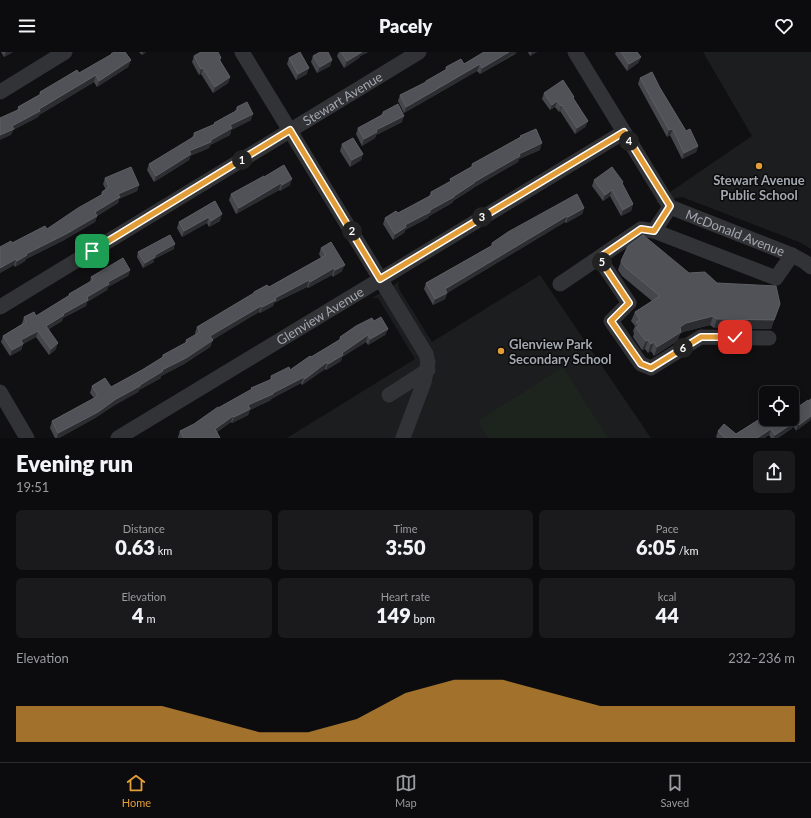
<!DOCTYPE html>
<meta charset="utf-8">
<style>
body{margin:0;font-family:Lato,sans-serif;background:#1a1a1c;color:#f1f3f6;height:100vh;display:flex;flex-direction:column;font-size:15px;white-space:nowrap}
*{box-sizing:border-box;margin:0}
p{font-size:13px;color:#9a9b9e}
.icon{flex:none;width:22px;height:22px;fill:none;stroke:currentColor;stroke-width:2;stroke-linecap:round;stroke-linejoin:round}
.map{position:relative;height:386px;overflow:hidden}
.panel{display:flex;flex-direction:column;background:#0c0c0e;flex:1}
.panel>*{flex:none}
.controls{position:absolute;left:759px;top:334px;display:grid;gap:8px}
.controls a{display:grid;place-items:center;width:40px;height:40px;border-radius:6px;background:#0c0c0e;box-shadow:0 2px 10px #0003,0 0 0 1px #2c2c2e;font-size:20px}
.pin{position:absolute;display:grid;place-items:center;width:34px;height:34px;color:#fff;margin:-17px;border-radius:8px;box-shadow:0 2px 6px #0006}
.km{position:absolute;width:20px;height:20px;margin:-10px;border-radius:50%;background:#222;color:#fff;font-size:11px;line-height:20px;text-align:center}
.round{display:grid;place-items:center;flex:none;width:42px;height:42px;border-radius:6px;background:#1a1a1c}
.summary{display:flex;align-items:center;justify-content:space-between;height:68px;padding:0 16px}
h1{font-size:22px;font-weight:800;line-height:30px}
.stats{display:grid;grid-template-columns:repeat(3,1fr);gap:6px;height:68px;padding:4px 16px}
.stats div{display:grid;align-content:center;border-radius:6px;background:#1a1a1c;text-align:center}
.stats b{font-size:20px;font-weight:800}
.stats small{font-size:11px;font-weight:400}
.stats p{font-size:11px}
.chart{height:112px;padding:8px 16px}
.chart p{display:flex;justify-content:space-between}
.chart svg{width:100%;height:72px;margin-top:4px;fill:#e29d38;opacity:.7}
header{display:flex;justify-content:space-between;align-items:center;height:52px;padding:0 16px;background:#0c0c0e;font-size:18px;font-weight:800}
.tab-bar{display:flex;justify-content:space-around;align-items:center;height:56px;border-top:1px solid #2c2c2e;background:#0c0c0e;font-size:11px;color:#9a9b9e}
.tab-bar a{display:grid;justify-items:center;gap:2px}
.tab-bar .selected{color:#e29d38}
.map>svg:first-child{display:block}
.built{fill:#1c1d1e}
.green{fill:#1d241d}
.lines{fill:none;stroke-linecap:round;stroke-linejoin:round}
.minor{stroke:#323336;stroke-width:15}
.wall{fill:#46474c}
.shaded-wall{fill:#2c2d30}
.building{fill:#505257;stroke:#5d5f65}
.route-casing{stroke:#fff;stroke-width:8}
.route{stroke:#e29d38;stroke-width:5}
.poi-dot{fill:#e29d38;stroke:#0b0b0c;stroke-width:1.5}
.labels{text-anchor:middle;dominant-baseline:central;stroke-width:3;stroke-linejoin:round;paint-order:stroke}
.street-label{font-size:13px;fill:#a3a8b1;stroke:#0b0b0c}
.poi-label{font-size:13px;font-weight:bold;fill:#a3a8b1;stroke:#0b0b0c}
</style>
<header><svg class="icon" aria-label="menu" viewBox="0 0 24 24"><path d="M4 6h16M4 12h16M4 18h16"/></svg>Pacely<svg class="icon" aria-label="heart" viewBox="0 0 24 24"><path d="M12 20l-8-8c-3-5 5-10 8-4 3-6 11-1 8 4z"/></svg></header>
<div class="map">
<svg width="811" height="386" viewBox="0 0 811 386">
<rect width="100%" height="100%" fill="#101012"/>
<g class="built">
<polygon points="703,0 811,0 811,197 799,190 682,145 654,151 752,84"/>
<polygon points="540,223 651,386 287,386 415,307 378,246 372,246 400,229 398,232 399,237 432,290"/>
</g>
<polygon class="green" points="563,315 608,386 488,386 478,369"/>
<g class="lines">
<g class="minor">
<polyline points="242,0 426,302 428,310 424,330 403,386"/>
<path id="s1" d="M575,0l95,155 122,48 13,7 6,5"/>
<polyline points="0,40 65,0"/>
<polyline points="654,179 670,155"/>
<polyline points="599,206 629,251 611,269 641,312 651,316 701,285 769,286"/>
<polyline points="560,232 641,177 654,179 776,226 792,203"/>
<path id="s2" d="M0,255l419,-255"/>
<polyline points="0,340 27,386"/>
<polyline points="389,343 428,318"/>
<path id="s3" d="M118,386l506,-306"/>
</g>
</g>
<g class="wall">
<polygon points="1,0 13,0 4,5"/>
<polygon points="139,0 146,0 142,3"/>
<polygon points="339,0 368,0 360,4 359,6 344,16 337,4"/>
<polygon points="528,0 537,0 530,4"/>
<polygon points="616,0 637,0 641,5 638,11 627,19 615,2"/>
<polygon points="517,1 480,22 477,19 404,61 398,49 400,43 425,31 426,29 445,18 446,15"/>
<polygon points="111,2 131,8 128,15 97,35 94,30 39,63 38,65 13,78 11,83 18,55 39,43 40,40 79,21 111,3"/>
<polygon points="194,4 221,6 220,9 230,25 228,31 213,41 201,22 199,23 192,10"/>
<polygon points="313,4 332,8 330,14 317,21 311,10"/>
<polygon points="289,6 307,22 296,28 287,12"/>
<polygon points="640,26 660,36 686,79 698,94 696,100 682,107 670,83 667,85 638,32"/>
<polygon points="544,41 574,47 588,69 585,75 575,82 560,59 559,60 555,55 550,58 542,47"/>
<polygon points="237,55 251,68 231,78 230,83 210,93 209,96 190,104 189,108 154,130 147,118 149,112 192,86 194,81 214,73 214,71 235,59"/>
<polygon points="383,60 402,70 376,83 375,86 362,94 356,82 358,76 381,63"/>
<polygon points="520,84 540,98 519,107 518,110 473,136 472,137 453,149 452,151 429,164 428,166 405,178 404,181 393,188 383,172 385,166 398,161 429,144 431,140 450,130 450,127 471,115 472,112 520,85"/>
<polygon points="342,92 363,102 361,108 350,115 340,99"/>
<polygon points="264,125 290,133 280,139 279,138 236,162 229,148 231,142"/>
<polygon points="105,126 139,133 137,139 119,147 118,151 97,164 95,170 64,188 26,207 25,209 15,215 14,213 0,221 0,195 12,191 47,177 101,143 102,140 106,138 103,132"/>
<polygon points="594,128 622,132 633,152 631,159 621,164 610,144 603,149 592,134"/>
<polygon points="215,149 220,169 209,175 207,171 182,185 177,176 179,170"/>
<polygon points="584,156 582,162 566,171 565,170 447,241 445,247 433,253 424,237 426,231 491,194 492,191"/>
<polygon points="321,196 342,219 333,225 332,223 308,236 307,235 274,251 273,254 260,261 259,260 230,277 212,288 213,288 210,295 184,312 161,324 161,326 139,338 138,340 113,354 95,366 59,386 55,386 50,376 52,369 94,346 90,341 92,334 111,335 142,318 162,306 163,303 185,291 186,288 196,283 195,281 197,275 253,242 254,240 269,235 321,206 319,202"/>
<polygon points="174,197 154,207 154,210 143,216 137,205 138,200"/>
<polygon points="621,209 689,221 717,231 774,268 771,277 714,276 710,273 683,280 680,282 677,289 654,304 651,299 648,301 645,297 642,298 633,285 634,281 633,279 635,274 631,269 635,260 652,249 622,224 618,218"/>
<polygon points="130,218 128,224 108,235 107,238 87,250 86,254 63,266 62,269 49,277 56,297 49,303 36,285 23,292 21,298 10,304 1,290 3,284 22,272 22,271 24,265 36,264 68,244 69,242 90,230 91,225"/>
<polygon points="374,269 388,277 385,283 368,293 366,290 342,305 341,309 326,318 325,317 302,333 301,331 271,347 271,348 250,358 248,363 232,371 231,370 217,380 220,386 178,386 178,385 180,379 194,372 218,356 251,338 251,336 270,328 271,324 290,318 339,288 340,285"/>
<polygon points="808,349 796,379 794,375 778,386 771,386 769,383 764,386 717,386 716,385 718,379 736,382 761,366 762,363 792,367"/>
</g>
<g class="shaded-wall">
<polygon points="6,0 13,0 4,5"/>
<polygon points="143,0 146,0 142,3"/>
<polygon points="360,0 368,0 360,4 359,6 344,16 347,9"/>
<polygon points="509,0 517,0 480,22 482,16"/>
<polygon points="532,0 537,0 530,4"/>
<polygon points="641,5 638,11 627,19 629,12"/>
<polygon points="131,8 128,15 97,35 99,29"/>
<polygon points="332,8 330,14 317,21 320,15"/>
<polygon points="480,12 477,19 404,61 406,55"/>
<polygon points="203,16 201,22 199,23 201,17"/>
<polygon points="309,16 307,22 296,28 298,22"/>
<polygon points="96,23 94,30 39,63 38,65 13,78 11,83 0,88 0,83 12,74"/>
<polygon points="230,25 228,31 213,41 215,35"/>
<polygon points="557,49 555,55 550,58 552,53"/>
<polygon points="562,53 560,59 559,60 561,54"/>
<polygon points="253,62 251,68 231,78 230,83 210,93 209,96 190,104 189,108 154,130 156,124 189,99 211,88 230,73"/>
<polygon points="404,64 402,70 376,83 375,86 362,94 364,87 376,78"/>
<polygon points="588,69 585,75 575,82 577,76"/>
<polygon points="673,77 670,83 667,85 669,78"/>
<polygon points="542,91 540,98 519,107 518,110 473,136 472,137 453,149 452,151 429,164 428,166 405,178 404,181 393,188 395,182 405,173 454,144 519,102"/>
<polygon points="698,94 696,100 682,107 684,101"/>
<polygon points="363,102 361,108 350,115 352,108"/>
<polygon points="292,127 290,133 280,139 282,133"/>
<polygon points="281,131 279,138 236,162 239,156"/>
<polygon points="139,133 137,139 119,147 118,151 93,166 95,160 118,142"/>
<polygon points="612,138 610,144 603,149 605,143"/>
<polygon points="633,152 631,159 621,164 623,158"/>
<polygon points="584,156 582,162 566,171 568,165"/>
<polygon points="222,162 220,169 209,175 211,169"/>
<polygon points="97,164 95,170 64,188 26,207 25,209 15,215 17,209 26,202"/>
<polygon points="567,164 565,170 447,241 445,247 433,253 435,247 445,237"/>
<polygon points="209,165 207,171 182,185 184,179"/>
<polygon points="175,192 174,197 154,207 154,210 143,216 145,211 155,203"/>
<polygon points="16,207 14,213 0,221 0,216"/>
<polygon points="345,213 342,219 333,225 335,218"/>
<polygon points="334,216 332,223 308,236 310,230"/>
<polygon points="130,218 128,224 108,235 107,238 87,250 86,254 63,266 62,269 44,280 46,274 63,262 108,230"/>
<polygon points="309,228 307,235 274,251 273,254 260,261 262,255 275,246"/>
<polygon points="261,254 259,260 208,291 210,284"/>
<polygon points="713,264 710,273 683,280 680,282 677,289 654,304 657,295 680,275 686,271"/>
<polygon points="717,267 774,268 771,277 714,276"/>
<polygon points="388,277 385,283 368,293 370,287"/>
<polygon points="38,279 36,285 19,294 21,288"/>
<polygon points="368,283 366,290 342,305 341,309 326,318 328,312 342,301"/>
<polygon points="213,288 210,295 184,312 161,324 161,326 139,338 138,340 113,354 95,366 59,386 57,386 58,381 140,333 162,318"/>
<polygon points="648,288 645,297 642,298 646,289"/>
<polygon points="654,290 651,299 648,301 651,292"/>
<polygon points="58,291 56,297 49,303 51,297"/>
<polygon points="23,292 21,298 10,304 12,298"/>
<polygon points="327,310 325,317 302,333 305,327"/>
<polygon points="304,325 301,331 271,347 271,348 250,358 248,363 232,371 234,365 248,353"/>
<polygon points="233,364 231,370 213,383 215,377"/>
<polygon points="811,364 811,368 796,379 799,373"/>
<polygon points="796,369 794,375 778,386 774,386 775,383"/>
<polygon points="771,377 769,383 764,386 757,386"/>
</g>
<g class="building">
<polygon points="114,0 125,0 131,8 99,29 96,23 39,57 40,59 12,74 14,77 0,83 0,66 20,57 18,55 41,42 40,40 62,27 77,18 79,21 112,2 111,2"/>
<polygon points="201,0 218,0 221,6 219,7 230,25 215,35 203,16 201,17 194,4"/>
<polygon points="300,0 309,16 298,22 289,6"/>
<polygon points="320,0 328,0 332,8 320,15 313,4"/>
<polygon points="341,0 362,0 347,9"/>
<polygon points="484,0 509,0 482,16 480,12 406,55 400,43 426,30 426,29 447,17 446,15 461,7 464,12"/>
<polygon points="621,0 637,0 641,5 629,12"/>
<polygon points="652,20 660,36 686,79 690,77 698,94 684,101 673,77 669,78 640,26"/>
<polygon points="563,28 574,45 573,46 588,69 577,76 562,53 561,54 557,49 552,53 544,41"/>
<polygon points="247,50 253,62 230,73 232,76 211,88 211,90 189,99 191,102 156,124 149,112 195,84 194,81 215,72 214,71 238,58 237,55"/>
<polygon points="398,52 404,64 376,78 377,80 364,87 358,76 384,62 383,60"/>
<polygon points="536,77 542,91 519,102 520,104 474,130 474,131 454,144 454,145 430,158 430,160 405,173 406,175 395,182 385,166 396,159 398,161 432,143 431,140 451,129 450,127 473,114 472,112 521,85 520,84"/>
<polygon points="353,86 363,102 352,108 342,92"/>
<polygon points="284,113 292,127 282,133 281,131 239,156 231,142 264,124 264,125"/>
<polygon points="131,115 139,133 118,142 120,145 95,160 97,164 66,182 26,202 27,203 17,209 16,207 0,216 0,195 11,189 12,191 45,174 47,177 78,156 103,142 102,140 109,135 105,126"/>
<polygon points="612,115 623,130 622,131 633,152 623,158 612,138 605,143 594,128"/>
<polygon points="577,142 584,156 568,165 567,164 445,237 447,241 435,247 426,231 493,193 492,191 508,180"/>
<polygon points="215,149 222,162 211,169 209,165 184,179 179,170"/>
<polygon points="170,183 175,192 155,203 155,205 145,211 138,200"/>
<polygon points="643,183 689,221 705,220 717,231 776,234 780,252 774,268 717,267 713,264 686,271 680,275 681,280 657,295 654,290 651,292 648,288 646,289 636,276 639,274 636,270 640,268 635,260 660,244 625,215 621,209 628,194"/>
<polygon points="331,190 345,213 335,218 334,216 310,230 309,228 275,246 276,248 262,255 261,254 232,271 210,284 213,288 186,306 162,318 163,319 140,333 140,334 116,347 98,360 58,381 52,369 98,344 92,334 105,326 111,335 142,318 163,305 163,303 187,290 186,288 200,280 197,275 254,241 254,240 267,233 269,235 326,203 321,196"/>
<polygon points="123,206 130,218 108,230 109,232 87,245 88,248 63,262 64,263 46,274 58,291 51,297 38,279 21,288 23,292 12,298 3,284 26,270 24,265 34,260 36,264 70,243 69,242 93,228 91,225"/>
<polygon points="381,265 388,277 370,287 368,283 342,301 343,303 328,312 327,310 305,327 304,325 273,341 273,342 248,353 250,357 234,365 233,364 215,377 220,386 184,386 180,379 194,372 218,355 218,356 252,337 251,336 272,327 271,324 289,315 290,318 310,304 311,305 341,287 340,285 356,274 372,266 374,269"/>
<polygon points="811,347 811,364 799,373 796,369 775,383 771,377 757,386 725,386 718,379 724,372 736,382 763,365 762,363 766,360 766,367 792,367 792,359 808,348 808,349"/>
</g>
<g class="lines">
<g class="route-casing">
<polyline id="route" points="92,199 290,78 380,227 624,80 670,154 654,179 641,177 599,206 629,251 611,269 641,312 651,316 701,285 735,285"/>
</g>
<use href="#route" class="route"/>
</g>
<g class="poi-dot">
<circle cx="759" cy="114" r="4"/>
<circle cx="501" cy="299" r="4"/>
</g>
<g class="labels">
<g class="street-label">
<text stroke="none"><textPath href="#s2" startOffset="401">Stewart Avenue</textPath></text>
<text stroke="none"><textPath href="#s1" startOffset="252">McDonald Avenue</textPath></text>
<text stroke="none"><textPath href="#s3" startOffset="236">Glenview Avenue</textPath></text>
</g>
<g class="poi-label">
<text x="759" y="128">Stewart Avenue<tspan x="759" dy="15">Public School</tspan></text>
<text x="509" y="292" text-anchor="start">Glenview Park<tspan x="509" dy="15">Secondary School</tspan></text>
</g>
</g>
</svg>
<div class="controls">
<a><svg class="icon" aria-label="locate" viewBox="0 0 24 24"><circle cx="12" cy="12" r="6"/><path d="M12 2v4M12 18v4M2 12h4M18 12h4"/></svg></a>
</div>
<div class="pin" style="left:92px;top:199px;background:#1e9e55"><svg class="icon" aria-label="arrive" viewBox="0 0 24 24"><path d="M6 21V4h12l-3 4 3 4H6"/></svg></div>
<div class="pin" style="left:735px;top:285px;background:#d93025"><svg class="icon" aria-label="check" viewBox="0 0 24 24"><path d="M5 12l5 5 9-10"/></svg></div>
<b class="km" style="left:242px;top:108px">1</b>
<b class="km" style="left:352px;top:179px">2</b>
<b class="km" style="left:482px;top:165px">3</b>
<b class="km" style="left:629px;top:89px">4</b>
<b class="km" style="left:602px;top:210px">5</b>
<b class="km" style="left:683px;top:296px">6</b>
</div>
<section class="panel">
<div class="summary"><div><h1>Evening run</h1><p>19:51</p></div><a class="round"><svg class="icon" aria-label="share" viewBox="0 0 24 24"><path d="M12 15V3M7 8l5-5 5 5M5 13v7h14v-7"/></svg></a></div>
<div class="stats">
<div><p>Distance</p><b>0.63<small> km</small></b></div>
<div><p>Time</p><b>3:50</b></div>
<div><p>Pace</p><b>6:05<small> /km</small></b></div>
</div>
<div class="stats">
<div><p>Elevation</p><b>4<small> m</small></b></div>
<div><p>Heart rate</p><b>149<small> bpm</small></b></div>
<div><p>kcal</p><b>44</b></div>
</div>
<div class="chart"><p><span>Elevation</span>232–236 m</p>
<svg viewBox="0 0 160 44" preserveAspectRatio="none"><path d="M0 44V22L10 22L20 22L30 22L40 30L50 38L60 38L70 30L80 14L90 6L100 6L110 14L120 22L130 22L140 22L150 22L160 22V44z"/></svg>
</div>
</section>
<nav class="tab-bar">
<a class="selected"><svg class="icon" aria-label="home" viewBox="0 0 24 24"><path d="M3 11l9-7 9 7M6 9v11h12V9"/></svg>Home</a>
<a><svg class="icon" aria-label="map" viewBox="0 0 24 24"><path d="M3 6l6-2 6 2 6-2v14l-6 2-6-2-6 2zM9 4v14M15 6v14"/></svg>Map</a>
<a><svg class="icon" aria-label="saved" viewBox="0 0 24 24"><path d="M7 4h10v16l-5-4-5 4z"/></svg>Saved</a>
</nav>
